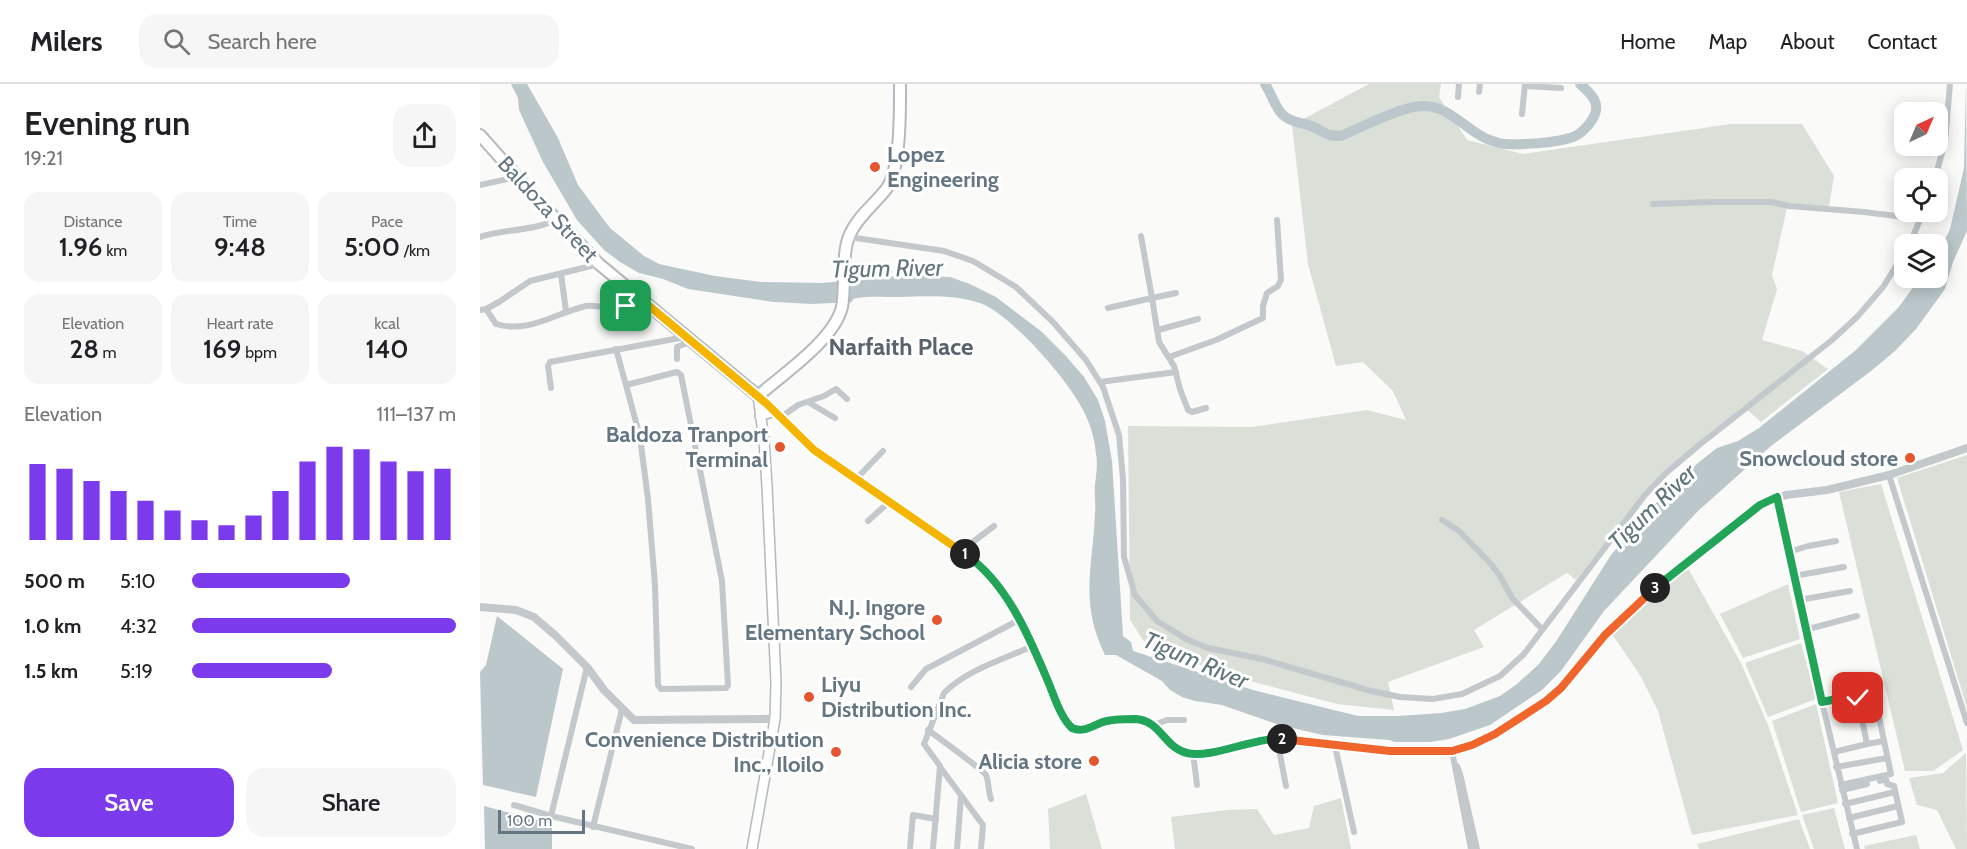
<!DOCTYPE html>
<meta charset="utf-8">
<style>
body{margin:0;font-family:Cabin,sans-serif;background:#f6f6f6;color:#202124;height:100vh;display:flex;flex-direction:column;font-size:22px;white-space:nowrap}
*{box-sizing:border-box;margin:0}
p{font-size:20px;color:#757577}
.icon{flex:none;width:33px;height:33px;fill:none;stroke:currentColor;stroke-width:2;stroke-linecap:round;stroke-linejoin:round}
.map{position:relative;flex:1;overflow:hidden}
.panel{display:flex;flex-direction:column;background:#fff;width:480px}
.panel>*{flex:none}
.needle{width:39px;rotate:44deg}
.controls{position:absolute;left:1414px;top:18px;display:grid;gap:12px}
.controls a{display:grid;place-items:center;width:54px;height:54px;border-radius:12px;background:#fff;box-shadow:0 3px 15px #0003;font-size:30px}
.scale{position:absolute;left:18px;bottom:15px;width:87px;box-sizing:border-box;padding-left:6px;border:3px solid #657683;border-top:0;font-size:16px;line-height:21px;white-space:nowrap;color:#657683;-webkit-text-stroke:4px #fff;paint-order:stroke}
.pin{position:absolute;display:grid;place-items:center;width:51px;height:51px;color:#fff;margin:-26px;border-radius:12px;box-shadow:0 3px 9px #0006}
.km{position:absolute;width:30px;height:30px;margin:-15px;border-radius:50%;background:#222;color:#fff;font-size:16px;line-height:30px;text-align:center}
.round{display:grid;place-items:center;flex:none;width:63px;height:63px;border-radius:18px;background:#f6f6f6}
.head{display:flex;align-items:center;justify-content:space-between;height:102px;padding:0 24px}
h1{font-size:33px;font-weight:600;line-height:45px}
.stats{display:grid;grid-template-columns:repeat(3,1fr);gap:9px;height:102px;padding:6px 24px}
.stats div{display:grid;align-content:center;border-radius:15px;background:#f6f6f6;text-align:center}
.stats b{font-size:26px;font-weight:600}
.stats small{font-size:16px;font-weight:400}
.stats p{font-size:16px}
.chart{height:168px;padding:12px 24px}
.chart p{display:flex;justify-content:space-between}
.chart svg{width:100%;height:108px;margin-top:6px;stroke:#7c3aed;stroke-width:6}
.cta{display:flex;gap:12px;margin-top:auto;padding:12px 24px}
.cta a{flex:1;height:69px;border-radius:18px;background:#7c3aed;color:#fff;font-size:24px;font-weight:600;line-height:69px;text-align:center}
.cta a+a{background:#f6f6f6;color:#202124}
ul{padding:0 24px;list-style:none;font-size:20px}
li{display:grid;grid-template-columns:96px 72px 1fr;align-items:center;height:45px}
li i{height:15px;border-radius:8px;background:#7c3aed}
header{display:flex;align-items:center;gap:36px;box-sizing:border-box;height:84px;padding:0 30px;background:#fff;border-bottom:2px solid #e0e0e0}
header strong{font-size:28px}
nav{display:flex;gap:33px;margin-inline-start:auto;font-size:21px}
.search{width:420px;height:54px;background:#f6f6f6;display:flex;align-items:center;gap:15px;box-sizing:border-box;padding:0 21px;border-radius:18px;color:#757577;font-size:22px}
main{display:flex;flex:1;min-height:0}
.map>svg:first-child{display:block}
.green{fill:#dadfd7}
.water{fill:#bbc7cb}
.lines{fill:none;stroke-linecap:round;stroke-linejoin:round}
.river{stroke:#bbc7cb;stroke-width:10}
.secondary-casing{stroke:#b3babf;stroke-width:12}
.primary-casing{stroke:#b5babe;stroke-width:14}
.minor{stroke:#c3c8cc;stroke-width:6}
.tertiary{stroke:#c3c8cc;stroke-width:8}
.secondary{stroke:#fff;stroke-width:9}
.primary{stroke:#fff;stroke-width:10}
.split-1-casing{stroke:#fff;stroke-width:12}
.split-2-casing{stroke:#fff;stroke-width:12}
.split-3-casing{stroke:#fff;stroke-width:12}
.split-4-casing{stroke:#fff;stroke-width:12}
.split-1{stroke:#f5b400;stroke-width:8}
.split-2{stroke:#22a559;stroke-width:8}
.split-3{stroke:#f0652b;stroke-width:8}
.split-4{stroke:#22a559;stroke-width:8}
.poi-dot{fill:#e4572e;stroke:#fff;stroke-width:2}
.labels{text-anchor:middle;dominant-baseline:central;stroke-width:6;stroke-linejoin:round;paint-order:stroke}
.poi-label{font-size:22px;font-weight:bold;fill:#657683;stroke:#fff;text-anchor:end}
.street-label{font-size:22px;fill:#657683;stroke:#fff}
.water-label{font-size:24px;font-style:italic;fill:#60757c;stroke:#fff}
.neighbourhood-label{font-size:24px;font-weight:bold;fill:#57646e;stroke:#fff}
</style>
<header>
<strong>Milers</strong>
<div class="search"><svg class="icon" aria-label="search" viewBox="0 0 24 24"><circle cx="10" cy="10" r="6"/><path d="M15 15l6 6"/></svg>Search here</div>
<nav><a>Home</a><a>Map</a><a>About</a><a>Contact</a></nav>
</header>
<main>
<section class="panel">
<div class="head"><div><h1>Evening run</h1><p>19:21</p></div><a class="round"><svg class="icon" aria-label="share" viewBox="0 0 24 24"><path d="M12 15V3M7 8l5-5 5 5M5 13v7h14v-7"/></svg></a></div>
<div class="stats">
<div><p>Distance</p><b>1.96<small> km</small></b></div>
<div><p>Time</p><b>9:48</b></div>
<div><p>Pace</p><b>5:00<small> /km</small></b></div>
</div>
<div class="stats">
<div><p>Elevation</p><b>28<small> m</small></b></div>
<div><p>Heart rate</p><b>169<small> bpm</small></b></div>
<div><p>kcal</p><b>140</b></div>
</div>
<div class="chart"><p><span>Elevation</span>111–137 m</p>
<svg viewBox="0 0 160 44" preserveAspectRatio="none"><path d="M5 44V13M15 44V15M25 44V20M35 44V24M45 44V28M55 44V32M65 44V36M75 44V38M85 44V34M95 44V24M105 44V12M115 44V6M125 44V7M135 44V12M145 44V16M155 44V15"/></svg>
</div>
<ul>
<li><b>500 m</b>5:10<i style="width:60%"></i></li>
<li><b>1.0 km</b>4:32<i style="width:100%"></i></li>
<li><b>1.5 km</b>5:19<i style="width:53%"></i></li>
</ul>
<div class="cta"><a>Save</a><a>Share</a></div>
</section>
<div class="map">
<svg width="1487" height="765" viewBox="0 0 1487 765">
<rect width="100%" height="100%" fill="#fafaf8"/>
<g class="green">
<polygon points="889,0 961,0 959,13 987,56 1043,70 1251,40 1322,40 1354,92 1349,123 1308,119 1292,191 1297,205 1282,256 1322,267 1348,285 1281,338 1263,322 1164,409 1096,496 1087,489 994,546 1004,563 908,598 914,626 857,620 770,597 669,565 650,536 648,342 772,343 887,326 926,336 913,307 883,278 856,282 828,180 812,41"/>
<polygon points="1487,371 1487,624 1417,394"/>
<polygon points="1401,400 1483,666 1453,687 1425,687 1359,408"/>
<polygon points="1208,484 1261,579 1288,641 1318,731 1212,751 1178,627 1160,591 1132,550 1183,503"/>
<polygon points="1308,500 1320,555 1263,574 1240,530"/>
<polygon points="1321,559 1336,615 1288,633 1265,579"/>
<polygon points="1336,620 1358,719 1321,728 1292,637"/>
<polygon points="1486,669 1487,765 1476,765 1457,726 1437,721 1429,694 1463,689"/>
<polygon points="606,710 622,765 570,765 568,725"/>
<polygon points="861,714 871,765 695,765 691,733 747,726 777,725 794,751 829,744 834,722"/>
<polygon points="1354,724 1365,765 1334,765 1322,731"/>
<polygon points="1319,735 1330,765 1219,765 1217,760"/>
<polygon points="1436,751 1440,765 1385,765 1384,762"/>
</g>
<g class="water">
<path d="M31,0h16l31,54 20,47 32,43 34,28 15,8 56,12 46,6 61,1 86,-8 42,2 20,7 26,13 46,35 23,23 19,22 14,23 7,21 7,40 11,175 8,6 2,9 120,39 105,26h41l42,-3 24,-4 35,-13 17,-12 22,-20 18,-24 54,-85 42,-49 45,-43 19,-15 21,-7 21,-13 97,-78 42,-42 22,-30h18v-24l12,-25 14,-61 2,-84 1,147 -14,31 -8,27 -29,40 -21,22 -24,20 -100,75 -73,65 -94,100 -43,60 -19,19 -52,35 -41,14 -19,3h-35l-6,-2 -66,-5 -44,-10 -57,-20 -27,-4 -13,-4 -12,-7 -8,-9 -46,-26h-11c-26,-53 -12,-88 -10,-142 1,-9 -1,-19 0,-28 1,-10 3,-21 1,-31 -1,-13 -5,-28 -11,-40 -14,-31 -73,-99 -105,-111 -29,-10 -61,-6 -91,-6 -13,0 -23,-1 -36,2l-1,3 -40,2 -38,-2 -86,-13 -25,-10 -24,-6 -19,-11 -16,-12 -27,-30 -34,-58 -24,-52 -1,-12z"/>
<polygon points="17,532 83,585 56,713 3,701 0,588 6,581"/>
<polygon points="4,722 72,740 72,765 5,765"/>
</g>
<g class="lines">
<path class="river" d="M785,0c6,9 9,20 16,29 8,9 19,9 30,13 14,5 12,10 30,10 21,-9 61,-30 82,-30 27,0 41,23 64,33 6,2 12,5 18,5 18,1 51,-1 68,-7 9,-3 19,-15 22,-23 5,-13 -6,-22 -15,-30"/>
<g class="secondary-casing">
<g id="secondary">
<polyline points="280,332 294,327"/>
<polyline points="272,765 295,635 296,598 287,402 284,356 278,312"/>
</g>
</g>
<g class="primary-casing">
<path id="primary" d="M0,51l55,62 64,67 159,132c25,-22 76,-56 84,-89 4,-21 -1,-54 8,-73 8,-18 25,-30 37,-46 14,-21 13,-78 13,-104"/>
</g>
<g class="minor">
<polyline points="1045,2 1081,4"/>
<polyline points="999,8 1000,0"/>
<polyline points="978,13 979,0"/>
<polyline points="1042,30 1045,0"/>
<polyline points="1455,94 1465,58 1470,0"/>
<polyline points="0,101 37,93"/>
<polyline points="1173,120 1232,118 1291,118 1309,122 1384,128 1440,135"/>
<polyline points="661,152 672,214 696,209"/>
<path d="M0,153c22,-8 58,-6 76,-18"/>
<polyline points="369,153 464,167 493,177 536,203 573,238 606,276 623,303 639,351 643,395 644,473 655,511 677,537 706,555 728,564 782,575 891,607 920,613 953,615 982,610 1020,592 1044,570 1165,411 1186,389 1218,362 1352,256 1377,233 1403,203 1425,168"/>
<polyline points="1430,160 1443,128"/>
<polyline points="81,190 86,227"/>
<polyline points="628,224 672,214 679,258 694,282 700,305 708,326 712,328 726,324"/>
<path d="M6,225l10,15c32,10 60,-11 90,-18 12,-2 28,5 36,2 6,-2 10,-9 14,-13"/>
<polyline points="0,226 6,225 19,218 50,197 119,180"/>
<polyline points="678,246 718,235"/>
<polyline points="136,265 146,301"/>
<polyline points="689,273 736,256 783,234 783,222 787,209 798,202 801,196 797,136"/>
<polyline points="197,275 197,263 212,257"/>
<polygon points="197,288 201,291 242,497 248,601 246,604 181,605 178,601 175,501 168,415 160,353 146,301"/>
<polyline points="620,298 696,288"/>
<polyline points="71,304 68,282 70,278 205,253"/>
<polyline points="328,318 355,334"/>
<polyline points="301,333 318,321 344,312 356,305 367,315"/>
<polyline points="1409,391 1487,639"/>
<polyline points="376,395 403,367"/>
<polyline points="1297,413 1337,597 1377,765"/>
<polyline points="962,436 979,447 1011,480 1020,492 1032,514 1062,545"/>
<polyline points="388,437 409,418"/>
<polyline points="481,467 514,442"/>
<polyline points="1309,468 1328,462 1356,457"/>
<polyline points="1314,492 1364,483"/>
<polyline points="1319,516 1370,507"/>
<polyline points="1325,546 1377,532"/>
<polyline points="107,583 71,732 212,765"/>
<polyline points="431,603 446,585 539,536"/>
<polyline points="1342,618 1377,611 1387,660 1404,657"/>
<polyline points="674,641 687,636 704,636"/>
<path d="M448,646c7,5 56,41 58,45 3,7 2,16 5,24"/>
<polyline points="797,655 806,702"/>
<polyline points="855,662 874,748"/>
<polyline points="972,667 991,765"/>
<polyline points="1354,668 1387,660"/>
<polyline points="713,669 717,701"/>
<polyline points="977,682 980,690 997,765"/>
<polyline points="460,683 503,741 501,765"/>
<polyline points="1356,683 1407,674"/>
<polyline points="1361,701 1411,690 1394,609 1377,612"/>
<polyline points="1362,706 1387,700"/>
<polyline points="1365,720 1415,708"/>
<polyline points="34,721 71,732"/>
<polyline points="1369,734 1418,722"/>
<polyline points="113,743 142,625"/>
<polyline points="1372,750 1422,738 1414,702 1407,700 1406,695 1400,697"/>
<polyline points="430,765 433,731 456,735"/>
<path d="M453,765l7,-83 -16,-22 20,-51c22,-23 60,-34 89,-47"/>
<polyline points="477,765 481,712"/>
</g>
<g class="tertiary">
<path d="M278,312l64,60 158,108c29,28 48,70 64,107 7,16 15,46 28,57l11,3 24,-10 28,-2 11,2 8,4 12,14 13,11 9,3h15l74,-14 113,12h62l20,-6 23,-11 52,-33 14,-13 44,-53 15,-16 41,-37 99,-77 26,-10 41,-5 62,-15 78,-27"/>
<polyline points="0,523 36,526 54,533 76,552 107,583 124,606 154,636 295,635"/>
</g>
<use href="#secondary" class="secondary"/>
<use href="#primary" class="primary"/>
</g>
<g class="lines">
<g class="split-1-casing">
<polyline id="split-1" points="146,222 156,211 287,320 334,366 485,470"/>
</g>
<g class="split-2-casing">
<path id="split-2" d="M485,470c41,28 63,80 82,125 7,16 13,38 25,49 13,6 23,-5 35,-7 8,-2 19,-2 28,-2 26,1 29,29 52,34 25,6 67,-16 95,-14"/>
</g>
<g class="split-3-casing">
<polyline id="split-3" points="802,655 910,667 972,667 992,661 1015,650 1066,617 1081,604 1125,551 1175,504"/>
</g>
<g class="split-4-casing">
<polyline id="split-4" points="1175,504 1280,421 1297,413 1342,618 1376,611 1378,614"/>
</g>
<use href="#split-1" class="split-1"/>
<use href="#split-2" class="split-2"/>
<use href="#split-3" class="split-3"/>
<use href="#split-4" class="split-4"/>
</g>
<g class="poi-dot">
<circle cx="395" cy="83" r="6"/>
<circle cx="300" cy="363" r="6"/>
<circle cx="1430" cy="374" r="6"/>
<circle cx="457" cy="536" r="6"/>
<circle cx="329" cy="613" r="6"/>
<circle cx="356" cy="668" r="6"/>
<circle cx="614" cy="677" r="6"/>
</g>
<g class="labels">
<g class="poi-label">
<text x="407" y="70" text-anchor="start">Lopez<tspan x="407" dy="25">Engineering</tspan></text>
<text x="288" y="350">Baldoza Tranport<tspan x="288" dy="25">Terminal</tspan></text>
<text x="1418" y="374">Snowcloud store</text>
<text x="445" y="523">N.J. Ingore<tspan x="445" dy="25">Elementary School</tspan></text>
<text x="341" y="600" text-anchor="start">Liyu<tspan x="341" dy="25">Distribution Inc.</tspan></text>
<text x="344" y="655">Convenience Distribution<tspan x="344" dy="25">Inc., Iloilo</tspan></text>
<text x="602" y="677">Alicia store</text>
</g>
<g class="street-label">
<text transform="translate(68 125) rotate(47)">Baldoza Street</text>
</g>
<g class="water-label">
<text transform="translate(407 184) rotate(-1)">Tigum River</text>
<text transform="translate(1172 423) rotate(-44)">Tigum River</text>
<text transform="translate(716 576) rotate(23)">Tigum River</text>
</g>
<g class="neighbourhood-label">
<text x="421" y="262">Narfaith Place</text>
</g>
</g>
</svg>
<div class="controls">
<a><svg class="needle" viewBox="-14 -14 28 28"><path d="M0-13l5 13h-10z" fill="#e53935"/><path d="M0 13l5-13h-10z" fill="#757577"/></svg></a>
<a><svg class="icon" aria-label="locate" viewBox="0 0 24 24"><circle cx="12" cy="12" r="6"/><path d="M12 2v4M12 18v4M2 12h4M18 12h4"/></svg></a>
<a><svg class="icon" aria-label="layers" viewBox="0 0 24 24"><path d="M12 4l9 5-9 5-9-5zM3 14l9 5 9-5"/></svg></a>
</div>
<div class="scale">100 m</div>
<div class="pin" style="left:146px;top:222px;background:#1e9e55"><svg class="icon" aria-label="arrive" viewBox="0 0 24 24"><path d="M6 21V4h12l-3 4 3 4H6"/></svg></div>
<div class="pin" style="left:1378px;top:614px;background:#d93025"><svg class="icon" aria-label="check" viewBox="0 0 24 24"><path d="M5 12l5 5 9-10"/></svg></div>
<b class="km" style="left:485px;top:470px">1</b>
<b class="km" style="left:802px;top:655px">2</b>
<b class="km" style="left:1175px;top:504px">3</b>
</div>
</main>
